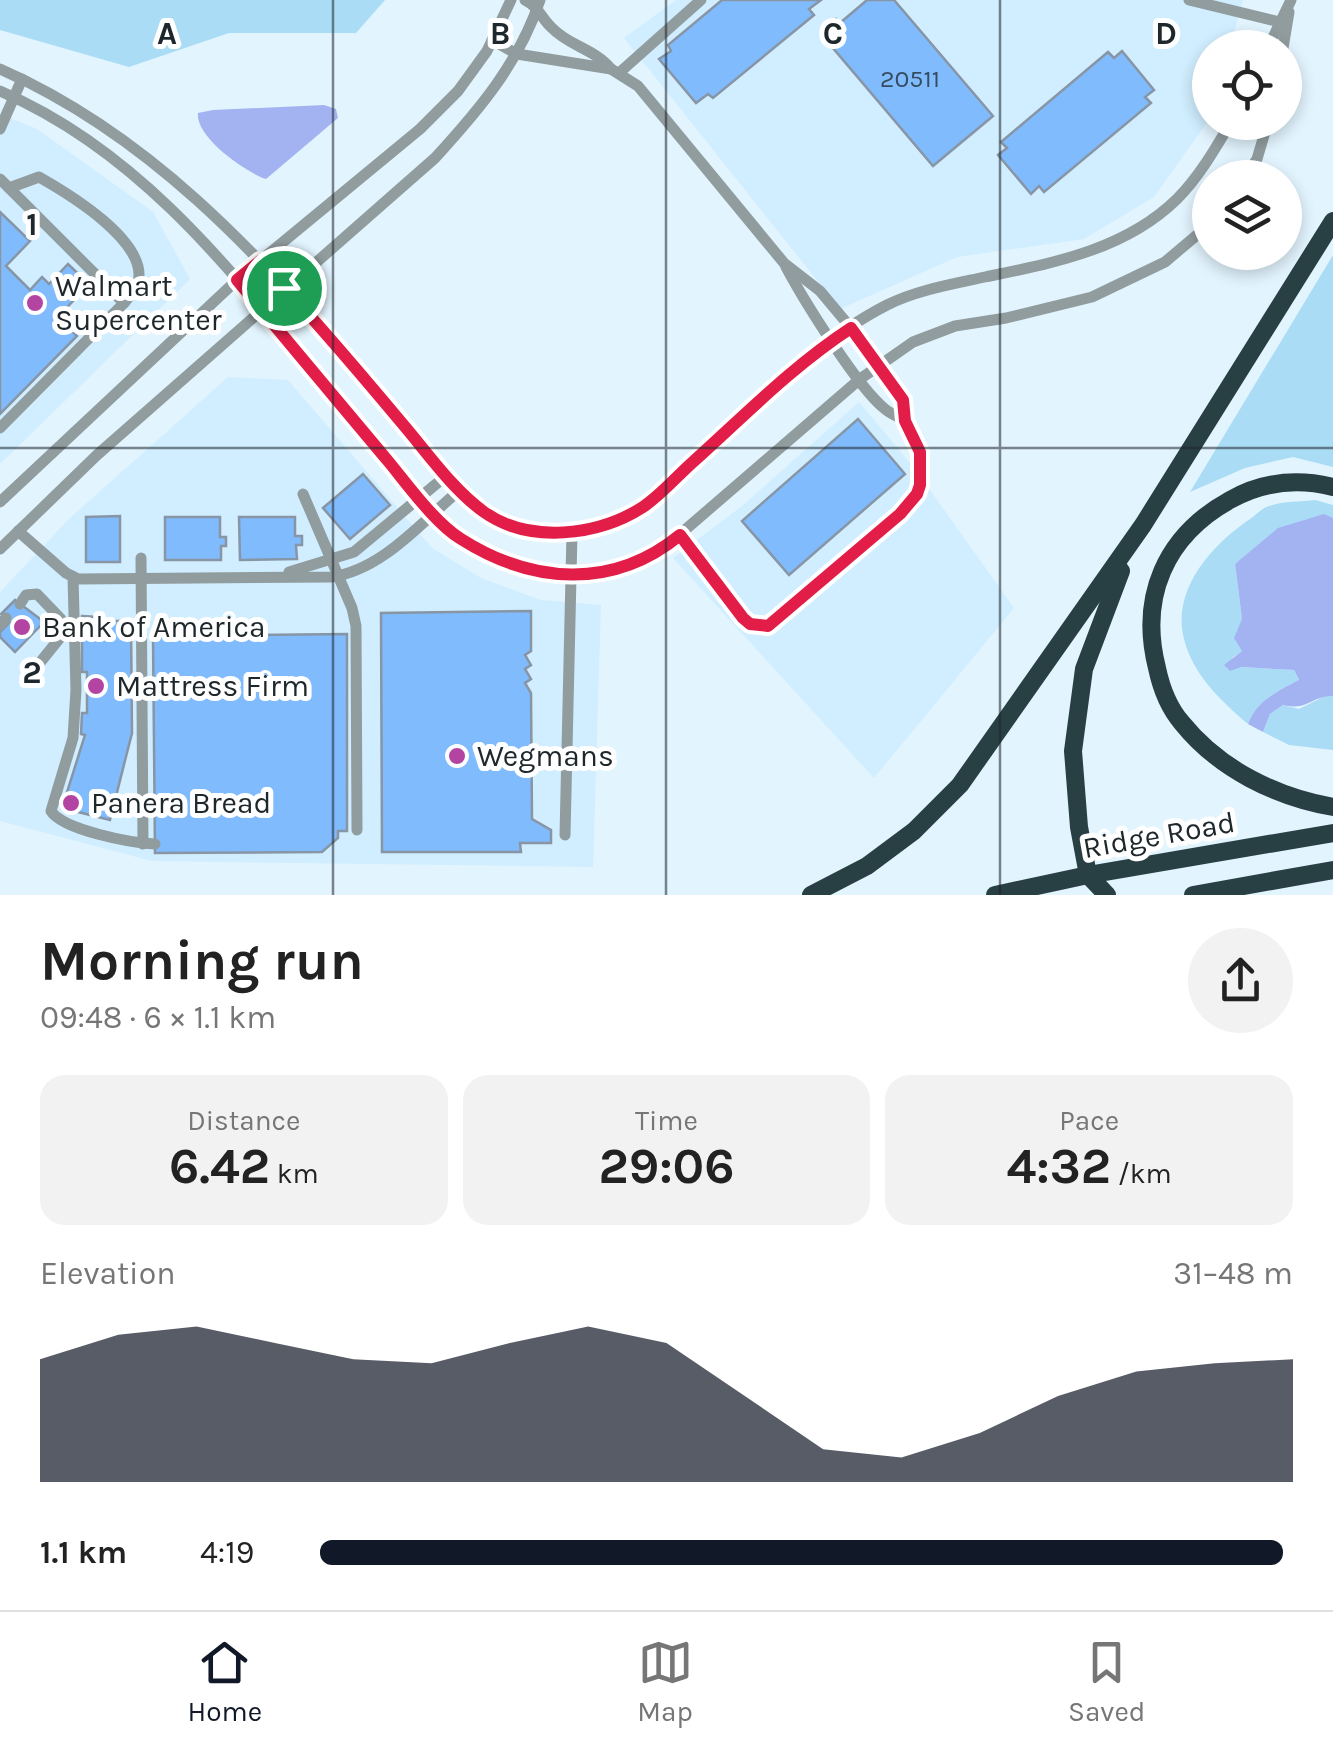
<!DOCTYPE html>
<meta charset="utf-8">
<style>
body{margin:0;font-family:Karla,sans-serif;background:#f2f2f2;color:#222;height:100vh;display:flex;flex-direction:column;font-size:38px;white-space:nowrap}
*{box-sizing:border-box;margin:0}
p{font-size:32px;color:#767676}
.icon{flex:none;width:55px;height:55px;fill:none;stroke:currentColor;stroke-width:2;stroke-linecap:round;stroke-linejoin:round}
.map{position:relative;height:895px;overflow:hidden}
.details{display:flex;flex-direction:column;background:#fff;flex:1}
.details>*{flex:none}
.buttons{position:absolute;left:1192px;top:30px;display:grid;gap:20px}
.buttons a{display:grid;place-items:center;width:110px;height:110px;border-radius:50%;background:#fff;box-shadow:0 5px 15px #0003;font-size:50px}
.pin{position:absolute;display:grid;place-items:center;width:85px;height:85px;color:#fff;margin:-42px;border:5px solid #fff;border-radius:50%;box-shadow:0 2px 10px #0007}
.round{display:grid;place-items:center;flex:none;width:105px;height:105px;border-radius:52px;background:#f2f2f2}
.head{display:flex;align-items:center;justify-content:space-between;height:170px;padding:0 40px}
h1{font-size:55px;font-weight:700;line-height:75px}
.stats{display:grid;grid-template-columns:repeat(3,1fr);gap:15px;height:170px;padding:10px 40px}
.stats div{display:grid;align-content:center;border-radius:25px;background:#f2f2f2;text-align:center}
.stats b{font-size:50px;font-weight:700}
.stats small{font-size:28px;font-weight:400}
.stats p{font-size:28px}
.chart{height:280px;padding:20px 40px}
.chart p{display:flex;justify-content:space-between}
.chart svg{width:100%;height:180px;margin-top:10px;fill:#111827;opacity:.7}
ul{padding:0 40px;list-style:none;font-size:32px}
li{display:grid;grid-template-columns:160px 120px 1fr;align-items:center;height:75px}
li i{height:25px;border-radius:12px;background:#111827}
.menu{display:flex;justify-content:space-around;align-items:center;height:140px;border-top:2px solid #e0e0e0;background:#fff;font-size:28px;color:#767676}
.menu a{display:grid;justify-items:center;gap:5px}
.menu .active{color:#111827}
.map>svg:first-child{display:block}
.built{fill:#d0eeff}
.green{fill:#abdcf6}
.water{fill:#a3b3f2}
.building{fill:#80bbfe;stroke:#8795a5;stroke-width:2.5}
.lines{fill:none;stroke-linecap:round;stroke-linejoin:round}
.minor{stroke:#919c9e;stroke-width:11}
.highway{stroke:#283f43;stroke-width:18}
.route-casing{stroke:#fff;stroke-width:20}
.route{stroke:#e11d48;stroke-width:12}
.grid{fill:none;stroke:#1e272b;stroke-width:2.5;stroke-opacity:0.55}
.poi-dot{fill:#b344a1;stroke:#fff;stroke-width:4}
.labels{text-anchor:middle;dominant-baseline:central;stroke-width:10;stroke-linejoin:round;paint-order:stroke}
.number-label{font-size:25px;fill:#364c60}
.poi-label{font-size:30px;fill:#1e272b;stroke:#fff;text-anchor:start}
.street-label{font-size:30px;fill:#1e272b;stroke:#fff}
.grid-label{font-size:32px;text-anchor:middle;font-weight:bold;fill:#1e272b;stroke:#fff;stroke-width:10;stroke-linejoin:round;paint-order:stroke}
</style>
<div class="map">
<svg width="1333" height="895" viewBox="0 0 1333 895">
<rect width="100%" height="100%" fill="#e2f4fe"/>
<g class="built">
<polygon points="676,0 1243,0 1230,47 1210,48 1210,118 1154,197 1084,239 957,257 840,309 624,38"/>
<polygon points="0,114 37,129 153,212 190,279 0,464"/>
<polygon points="228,377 288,380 432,548 481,578 541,600 601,605 593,867 152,861 0,821 0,592 69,519"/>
<polygon points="859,402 915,469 1014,608 874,778 673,558 742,506"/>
</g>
<g class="green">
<polygon points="0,0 385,0 356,33 229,33 129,67 0,30"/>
<polygon points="1333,255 1333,467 1293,457 1245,468 1190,492"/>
<path d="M1315,500l18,5v13c-25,-10 -76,32 -98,46l7,55v32l-10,7 9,9 53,3 5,11c-21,9 -42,20 -51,43 -27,-23 -55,-49 -64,-85 -13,-50 29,-95 66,-120 6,-4 12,-11 19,-13 14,-5 32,-4 46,-6z"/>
<polygon points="1327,695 1333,696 1333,750 1289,745 1263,732 1270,714 1283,705 1299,709"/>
</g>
<g class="water">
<path d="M324,105l12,4 2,9 -72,61c-21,-7 -71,-42 -68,-66l15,-3z"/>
<path d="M1324,514l9,4v178c-23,0 -24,15 -50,9l-13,9 -7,18 -15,-8c9,-24 30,-33 51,-44l-5,-10 -53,-3 -11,4 -6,-6 18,-14 -8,-13 8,-19 -7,-55 43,-36z"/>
</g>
<g class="building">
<polygon points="722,0 821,0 809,9 814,15 713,98 708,94 696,103 659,59 671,51 668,45"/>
<polygon points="867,0 894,0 993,116 933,166 827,41 829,39 822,30 836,19 840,23"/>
<polygon points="1122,51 1154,90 1145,97 1151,103 1044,192 1039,186 1031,194 998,155 1007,148 1001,142 1108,52 1114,58"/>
<polygon points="0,212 30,241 6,266 30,290 42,277 49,284 68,264 89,284 58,317 77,336 0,414"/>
<polygon points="858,419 905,474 789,575 742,521"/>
<polygon points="363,474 390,505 350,539 323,508"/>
<polygon points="120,516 120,562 86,562 86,517"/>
<polygon points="165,517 220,517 220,537 226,537 226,546 221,546 221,560 165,560"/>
<polygon points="239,517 295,517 295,536 302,536 302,545 296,545 297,559 240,560"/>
<polygon points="15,600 44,622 15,652 0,637 0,632 10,622 1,614"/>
<polygon points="531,611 531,651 525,655 531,665 525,669 531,679 525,683 531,693 532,819 551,830 551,843 520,843 521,852 382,852 381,613"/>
<polygon points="82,616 97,617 97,621 131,621 132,733 110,820 62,808 85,735 81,734 82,713 87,713 87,672 82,672"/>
<polygon points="347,634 347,831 338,831 338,838 322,852 155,853 153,636"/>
</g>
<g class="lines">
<g class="minor">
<polyline points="1189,0 1280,22"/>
<path d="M492,40l25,14 94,15c-16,-20 -42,-23 -59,-41 -11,-10 -13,-21 -27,-28"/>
<polyline points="1268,48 1291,0"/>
<polyline points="1283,48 1289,12"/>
<path d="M0,69c148,65 257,183 360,304 34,40 66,81 103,118 7,7 14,16 22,22 35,22 82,25 120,11 38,-13 65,-41 94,-68 59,-52 117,-115 188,-151 30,-15 66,-21 98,-28 68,-14 140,-27 192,-78 22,-22 38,-50 54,-77"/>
<polyline points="611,69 638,86 784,263 820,291 851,328 903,400 905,421 919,451 922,468 917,494 910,504 768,626 750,624 743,618 680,535"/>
<polyline points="619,73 701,0"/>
<path d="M0,91c157,67 255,212 361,338 29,34 61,80 96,108 25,19 90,43 121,39 30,-3 60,-14 86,-28l196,-169 53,-37 42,-16 51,-8 86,-21 73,-35 45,-38"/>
<polyline points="0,129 22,79"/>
<polyline points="1245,178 1257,159 1268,122"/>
<polyline points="0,179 124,303 0,428"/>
<path d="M9,188l30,-11c30,17 110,65 99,106 -2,6 -10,15 -14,20"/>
<path d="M786,267c17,32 72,121 99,142 6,5 14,8 20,12"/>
<polyline points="303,494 352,608 356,626 357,830"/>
<polyline points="0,502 237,280 420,129 458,91 487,51 511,0"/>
<path d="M18,531l48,42 12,6 253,-2c52,-7 91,-56 130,-88"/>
<path d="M0,549l97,-94 338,-297c44,-48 84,-95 105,-158"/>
<polyline points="141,558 143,844"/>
<polyline points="289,572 354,552 447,475"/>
<path d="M73,577l3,113 -3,48 -22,73c12,19 80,32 104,33"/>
<polyline points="20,604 26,595 37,594 61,619 59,639 34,670"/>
<polyline points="0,625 6,618"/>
<polyline points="565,835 572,533"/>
</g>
<g class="highway">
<path d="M1333,487c-36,-9 -71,-5 -103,13 -65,36 -91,97 -73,168 4,19 12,40 25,55 37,46 94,74 151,84"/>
<polyline points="811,895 867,866 914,831 960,785 1143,525 1333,221"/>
<polyline points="995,895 1088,875 1333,833"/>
<polyline points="1107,895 1088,875 1079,827 1073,751 1084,669 1121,571"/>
<polyline points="1193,895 1333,870"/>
</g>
</g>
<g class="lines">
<g class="route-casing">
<path id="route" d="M260,261c49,52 95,106 141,161 25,29 51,67 83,90 45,32 114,24 159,-5 18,-12 34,-31 51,-46 50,-45 100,-96 157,-133l52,72 2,21 15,31v33l-3,9 -17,20 -132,112 -18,-2 -7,-6 -63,-83c-67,55 -148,49 -219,4 -26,-16 -53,-54 -73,-78 -50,-60 -101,-120 -151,-181z"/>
</g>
<use href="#route" class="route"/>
</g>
<path class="grid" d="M333,0v895M666,0v895M1000,0v895M0,448h1333"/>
<g class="poi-dot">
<circle cx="35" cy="303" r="10"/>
<circle cx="22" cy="627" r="10"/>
<circle cx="96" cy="686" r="10"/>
<circle cx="457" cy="756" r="10"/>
<circle cx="71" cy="803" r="10"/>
</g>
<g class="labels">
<g class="number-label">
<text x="910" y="78">20511</text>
</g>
<g class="poi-label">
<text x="55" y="286">Walmart<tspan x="55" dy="34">Supercenter</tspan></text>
<text x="42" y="627">Bank of America</text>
<text x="116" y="686">Mattress Firm</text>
<text x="477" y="756">Wegmans</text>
<text x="91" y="803">Panera Bread</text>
</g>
<g class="street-label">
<text transform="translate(1159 835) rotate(-10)">Ridge Road</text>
</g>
</g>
<g class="grid-label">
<text x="167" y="44">A</text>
<text x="500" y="44">B</text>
<text x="833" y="44">C</text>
<text x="1166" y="44">D</text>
<text x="32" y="235">1</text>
<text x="32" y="683">2</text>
</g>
</svg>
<div class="buttons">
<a><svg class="icon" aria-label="locate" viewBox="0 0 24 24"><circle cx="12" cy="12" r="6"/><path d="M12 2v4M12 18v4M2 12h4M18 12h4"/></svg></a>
<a><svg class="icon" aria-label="layers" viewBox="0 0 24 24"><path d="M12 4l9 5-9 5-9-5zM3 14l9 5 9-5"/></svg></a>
</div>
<div class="pin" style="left:284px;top:288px;background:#1e9e55"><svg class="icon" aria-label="arrive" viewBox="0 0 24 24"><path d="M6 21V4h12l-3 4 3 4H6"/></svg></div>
</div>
<section class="details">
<div class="head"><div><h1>Morning run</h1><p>09:48 · 6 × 1.1 km</p></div><a class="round"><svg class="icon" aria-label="share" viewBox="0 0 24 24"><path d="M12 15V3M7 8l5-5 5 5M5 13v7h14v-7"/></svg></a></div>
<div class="stats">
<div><p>Distance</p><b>6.42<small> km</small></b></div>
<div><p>Time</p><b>29:06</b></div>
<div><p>Pace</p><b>4:32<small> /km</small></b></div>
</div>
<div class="chart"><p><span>Elevation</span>31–48 m</p>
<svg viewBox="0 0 160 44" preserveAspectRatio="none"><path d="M0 44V14L10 8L20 6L30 10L40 14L50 15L60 10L70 6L80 10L90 23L100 36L110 38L120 32L130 23L140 17L150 15L160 14V44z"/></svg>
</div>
<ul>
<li><b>1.1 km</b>4:19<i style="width:99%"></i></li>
</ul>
</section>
<nav class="menu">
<a class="active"><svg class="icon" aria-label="home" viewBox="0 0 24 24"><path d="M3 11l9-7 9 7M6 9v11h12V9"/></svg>Home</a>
<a><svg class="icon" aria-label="map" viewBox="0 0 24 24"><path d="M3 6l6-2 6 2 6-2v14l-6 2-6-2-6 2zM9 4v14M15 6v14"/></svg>Map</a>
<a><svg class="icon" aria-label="saved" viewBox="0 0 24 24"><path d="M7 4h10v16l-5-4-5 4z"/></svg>Saved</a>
</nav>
